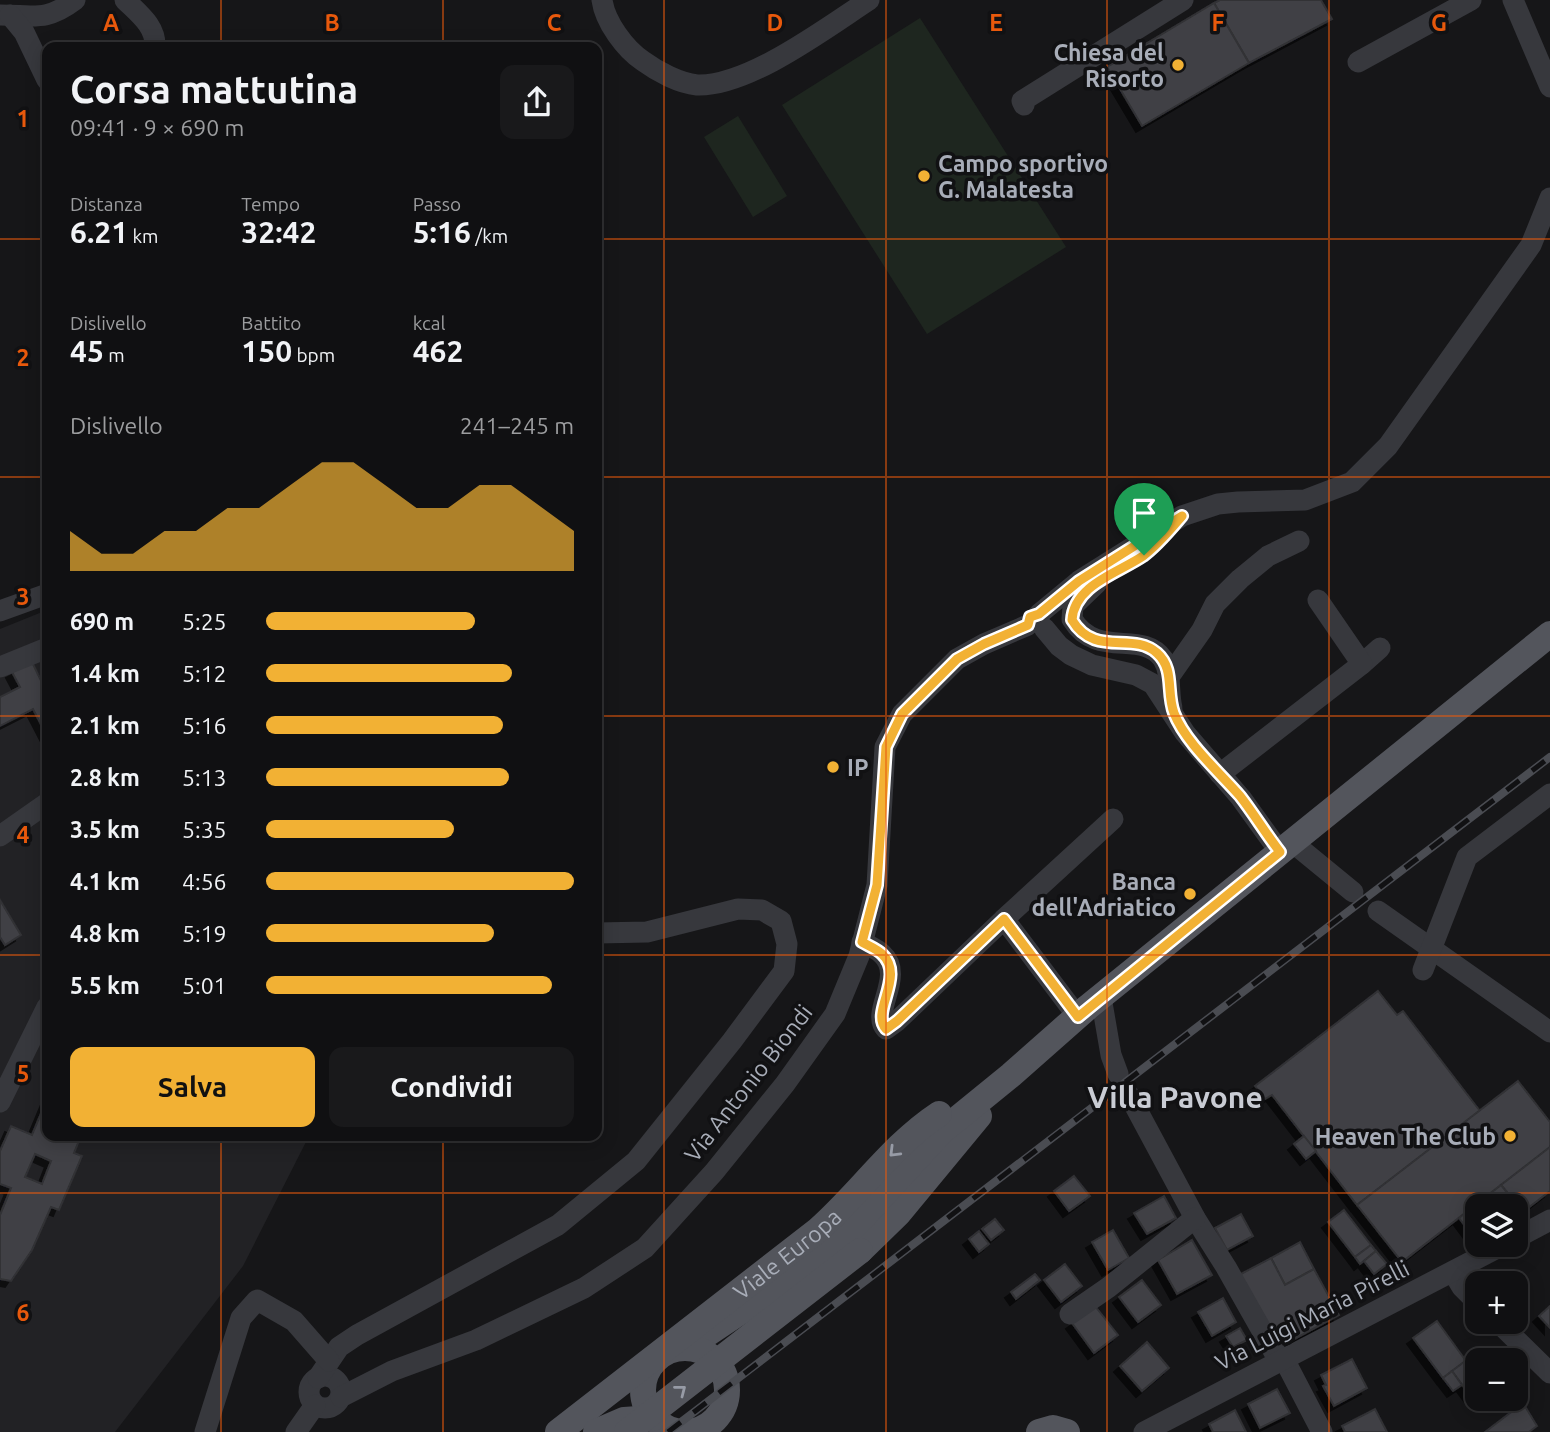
<!DOCTYPE html>
<html lang="it">
<meta charset="utf-8">
<style>
body{margin:0;font-family:Ubuntu,sans-serif;background:#19191b;color:#f1f3f6;height:100vh;display:flex;flex-direction:column;font-size:26px;white-space:nowrap}
*{box-sizing:border-box;margin:0}
p{font-size:23px;color:#9c9d9f}
.icon{flex:none;width:38px;height:38px;fill:none;stroke:currentColor;stroke-width:2;stroke-linecap:round;stroke-linejoin:round}
.map{position:relative;flex:1;overflow:hidden}
.details{position:absolute;left:42px;top:42px;width:560px;height:1099px;display:flex;flex-direction:column;background:#101012;border-radius:14px;box-shadow:0 4px 18px #0003,0 0 0 2px #303032}
.details>*{flex:none}
.buttons{position:absolute;left:1465px;top:1194px;display:grid;gap:14px}
.buttons a{display:grid;place-items:center;width:63px;height:63px;border-radius:14px;background:#101012;box-shadow:0 4px 18px #0003,0 0 0 2px #303032;font-size:35px}
.pin{position:absolute;display:grid;place-items:center;width:60px;height:60px;color:#fff;margin:-72px -30px;border-radius:50% 50% 50% 0;rotate:-45deg;box-shadow:0 0 7px #0007}
.pin .icon{rotate:45deg}
.round{display:grid;place-items:center;flex:none;width:74px;height:74px;border-radius:14px;background:#19191b}
.headline{display:flex;align-items:center;justify-content:space-between;height:119px;padding:0 28px}
h1{font-size:38px;font-weight:600;line-height:52px}
.figures{display:grid;grid-template-columns:repeat(3,1fr);gap:10px;height:119px;padding:7px 28px}
.figures div{display:grid;align-content:center}
.figures b{font-size:30px;font-weight:600}
.figures small{font-size:19px;font-weight:400}
.figures p{font-size:19px}
.chart{height:196px;padding:14px 28px}
.chart p{display:flex;justify-content:space-between}
.chart svg{width:100%;height:126px;margin-top:7px;fill:#f2b134;opacity:.7}
.primary-button{display:flex;gap:14px;margin-top:auto;padding:14px 28px}
.primary-button a{flex:1;height:80px;border-radius:14px;background:#f2b134;color:#111;font-size:28px;font-weight:600;line-height:80px;text-align:center}
.primary-button a+a{background:#19191b;color:#f1f3f6}
ul{padding:0 28px;list-style:none;font-size:23px}
li{display:grid;grid-template-columns:112px 84px 1fr;align-items:center;height:52px}
li i{height:18px;border-radius:9px;background:#f2b134}
.map>svg:first-child{display:block}
.built{fill:#222225}
.green{fill:#1e261f}
.building{fill:#404145;stroke:#303034;stroke-width:2;fill-rule:evenodd;filter:url(#shadow)}
.lines{fill:none;stroke-linecap:round;stroke-linejoin:round}
.minor{stroke:#37383d;stroke-width:21}
.major{stroke:#53555c;stroke-width:26}
.rail-casing{stroke:#4a4c52;stroke-width:8}
.rail{stroke:#111113;stroke-width:5;stroke-dasharray:16;stroke-linecap:butt}
.major-bridge{stroke:#53555c;stroke-width:26}
.oneway{stroke:#979ba6}
.route-casing{stroke:#fff;stroke-width:14}
.route{stroke:#f2b134;stroke-width:9}
.grid{fill:none;stroke:#e8590c;stroke-width:2;stroke-opacity:0.55}
.poi-dot{fill:#f2b134;stroke:#111113;stroke-width:2.5}
.labels{text-anchor:middle;dominant-baseline:central;stroke-width:7;stroke-linejoin:round;paint-order:stroke}
.poi-label{font-size:23px;font-weight:bold;fill:#a8adb8;stroke:#111113;text-anchor:end}
.street-label{font-size:23px;fill:#a8adb8;stroke:#111113}
.district-label{font-size:30px;font-weight:bold;fill:#c9ccd4;stroke:#111113}
.grid-label{font-size:23px;text-anchor:middle;font-weight:bold;fill:#e8590c;stroke:#111113;stroke-width:7;stroke-linejoin:round;paint-order:stroke}
</style>
<div class="map">
<svg width="1550" height="1432" viewBox="0 0 1550 1432">
<defs>
<filter id="shadow"><feDropShadow dx="-6" dy="6" stdDeviation="0" flood-color="#0009"/></filter>
</defs>
<rect width="100%" height="100%" fill="#161618"/>
<polygon class="built" points="47,610 47,1136 309,1136 243,1266 115,1432 0,1432 0,629"/>
<g class="green">
<polygon points="920,18 1066,247 927,334 782,105"/>
<polygon points="738,116 787,196 753,217 704,137"/>
</g>
<g class="building">
<polygon points="1220,0 1321,0 1332,19 1249,63 1214,3"/>
<polygon points="1214,3 1249,63 1142,126 1107,67"/>
<polygon points="32,662 47,693 47,736 33,709 0,726 0,697 20,687 12,672"/>
<polygon points="0,900 21,935 5,945 0,937"/>
<polygon points="1378,991 1397,1015 1403,1011 1480,1111 1357,1205 1272,1095 1265,1099 1255,1086"/>
<polygon points="1518,1081 1550,1122 1550,1147 1402,1262 1357,1205"/>
<path d="M47,1099v37h34l-7,17 8,3 -23,54 -8,-3 -19,43 -21,31 -11,-2v-64l11,-27 -11,-4v-33l11,-25 21,9zM35,1154l16,7 -9,23 -17,-7z"/>
<polygon points="1304,1136 1316,1151 1306,1159 1294,1144"/>
<polygon points="1550,1147 1550,1191 1523,1212 1501,1185"/>
<polygon points="1074,1176 1090,1196 1069,1211 1054,1191"/>
<polygon points="1501,1185 1523,1212 1516,1215 1516,1206 1477,1206 1477,1231 1471,1234 1459,1218"/>
<polygon points="1164,1196 1176,1218 1147,1234 1134,1213"/>
<polygon points="1344,1210 1371,1245 1355,1257 1328,1222"/>
<polygon points="1241,1214 1253,1236 1227,1250 1215,1228"/>
<polygon points="995,1219 1004,1230 991,1240 982,1229"/>
<polygon points="1113,1230 1129,1258 1108,1270 1092,1242"/>
<polygon points="979,1231 989,1244 979,1252 969,1239"/>
<polygon points="1192,1240 1212,1275 1177,1294 1158,1260"/>
<polygon points="1300,1242 1314,1269 1285,1285 1271,1258"/>
<polygon points="1371,1245 1376,1251 1360,1264 1355,1257"/>
<polygon points="1376,1251 1387,1264 1374,1274 1364,1261"/>
<polygon points="1271,1258 1285,1285 1314,1269 1339,1315 1278,1348 1239,1275"/>
<polygon points="1065,1264 1082,1286 1061,1302 1044,1280"/>
<polygon points="1035,1274 1040,1280 1016,1299 1011,1292"/>
<polygon points="1142,1280 1161,1305 1138,1322 1119,1297"/>
<polygon points="1223,1298 1236,1322 1212,1336 1198,1312"/>
<polygon points="1095,1306 1118,1335 1094,1353 1072,1323"/>
<polygon points="1550,1306 1550,1328 1539,1316"/>
<polygon points="1437,1321 1466,1361 1443,1378 1413,1338"/>
<polygon points="1240,1328 1247,1340 1233,1347 1226,1336"/>
<polygon points="1147,1342 1169,1368 1142,1391 1120,1366"/>
<polygon points="1480,1350 1487,1360 1477,1360 1477,1398 1480,1398 1475,1402 1452,1371"/>
<polygon points="1352,1359 1367,1388 1334,1406 1323,1386 1326,1385 1321,1375"/>
<polygon points="1452,1371 1462,1385 1453,1391 1443,1378"/>
<polygon points="1277,1389 1290,1413 1260,1428 1248,1404"/>
<polygon points="1523,1403 1537,1426 1529,1432 1485,1432"/>
<polygon points="1375,1409 1387,1432 1345,1432 1342,1426"/>
<polygon points="1235,1410 1246,1432 1213,1432 1209,1424"/>
</g>
<g class="lines">
<g class="minor">
<path d="M125,0c14,14 31,26 30,47"/>
<path d="M602,0c3,22 23,49 41,61 15,11 36,22 54,24 51,2 129,-57 172,-85"/>
<polyline points="1513,0 1550,87"/>
<path d="M0,15c34,0 46,7 75,-15"/>
<polyline points="10,15 24,32 47,80"/>
<polyline points="1358,62 1471,0"/>
<polyline points="1024,105 1022,101 1183,0"/>
<path d="M1097,583l-24,23 -1,13c25,41 70,10 91,40 9,15 5,33 9,49"/>
<polyline points="0,611 47,594"/>
<polyline points="1039,614 1079,581 1182,516 1218,504 1238,502 1305,500 1352,482 1388,446 1531,245 1550,198"/>
<polyline points="1044,628 1059,646 1071,655 1092,665 1136,675 1153,684 1185,733 1241,798 1280,852"/>
<polyline points="1362,664 1380,648"/>
<polyline points="0,667 47,648"/>
<polyline points="1169,677 1202,630 1215,604 1240,579 1268,556 1299,541"/>
<polyline points="1220,774 1362,664 1318,600"/>
<polyline points="0,836 47,803"/>
<polyline points="1292,842 1353,892"/>
<polyline points="1378,911 1550,1032"/>
<polyline points="1004,919 1113,819"/>
<path d="M862,942c7,4 15,7 20,12 24,22 -12,58 4,75l11,-8 107,-102 74,98"/>
<polyline points="1423,970 1467,857 1550,794"/>
<polyline points="1101,997 1111,1055 1118,1074"/>
<polyline points="1129,1095 1195,1218 1226,1267 1274,1352 1284,1359 1322,1432"/>
<polyline points="0,1102 47,1007"/>
<polyline points="1516,1238 1550,1220"/>
<polyline points="1453,1272 1462,1287 1477,1302"/>
<polyline points="1070,1314 1109,1287 1195,1218"/>
<polyline points="1497,1321 1550,1373"/>
<circle cx="325" cy="1392" r="16"/>
<polyline points="318,1378 339,1347 357,1335 558,1225 636,1161 732,1041 784,971 787,944 781,921 762,910 738,909 647,932 597,933"/>
<polyline points="341,1397 392,1371 476,1340 584,1288 645,1248 714,1172 785,1084 835,1014 859,956 877,885 885,747 902,714 957,659 984,644 1028,625"/>
<polyline points="205,1432 241,1318 257,1300 294,1321 329,1361"/>
<polyline points="296,1432 315,1405"/>
<polyline points="1144,1432 1505,1244"/>
</g>
<g class="major">
<polyline points="860,1251 898,1214 979,1116"/>
<polyline points="686,1348 743,1310 754,1306 841,1239 862,1218 941,1132 1011,1075 1088,1007 1550,634"/>
<circle cx="685" cy="1390" r="42"/>
<path id="s1" d="M558,1432l260,-202c42,-37 74,-85 121,-116"/>
<polyline points="596,1432 624,1420 653,1418"/>
<polyline points="1039,1432 1053,1428 1067,1432"/>
</g>
<g class="rail-casing">
<polyline id="rail" points="668,1432 1550,757"/>
</g>
<use href="#rail" class="rail"/>
<polyline class="major-bridge" points="627,1432 860,1251"/>
</g>
<defs><path id="oneway-chevron" d="M-2-3.5L2.5 0L-2 3.5" fill="none" stroke-width="1.6" stroke-linecap="round" stroke-linejoin="round" transform="scale(1.75)"/></defs>
<g class="oneway">
<use href="#oneway-chevron" transform="translate(894 1152) rotate(135)"/>
<use href="#oneway-chevron" transform="translate(681 1390) rotate(-38)"/>
</g>
<g class="lines">
<g class="route-casing">
<path id="route" d="M1182,516c-12,14 -24,29 -39,40 -25,17 -69,29 -71,64 23,38 60,11 85,33 18,16 9,39 17,60 11,29 45,59 66,83 14,18 26,38 40,56l-202,165 -74,-98 -107,102 -11,8c-16,-17 20,-53 -4,-75 -5,-5 -13,-8 -20,-12l15,-57 9,-138 16,-33 55,-55 27,-15 44,-19 2,-8 9,-3 40,-33z"/>
</g>
<use href="#route" class="route"/>
</g>
<path class="grid" d="M221,0v47M443,0v47M664,0v1432M886,0v1432M1107,0v1432M1329,0v1432M0,239h47M597,239h953M0,477h47M597,477h953M0,716h47M597,716h953M0,955h47M597,955h953M221,1136v296M443,1136v296M0,1193h1550"/>
<g class="poi-dot">
<circle cx="1178" cy="65" r="7"/>
<circle cx="924" cy="176" r="7"/>
<circle cx="833" cy="767" r="7"/>
<circle cx="1190" cy="894" r="7"/>
<circle cx="1510" cy="1136" r="7"/>
</g>
<g class="labels">
<g class="poi-label">
<text x="1164" y="52">Chiesa del<tspan x="1164" dy="26">Risorto</tspan></text>
<text x="938" y="163" text-anchor="start">Campo sportivo<tspan x="938" dy="26">G. Malatesta</tspan></text>
<text x="847" y="767" text-anchor="start">IP</text>
<text x="1176" y="881">Banca<tspan x="1176" dy="26">dell'Adriatico</tspan></text>
<text x="1496" y="1136">Heaven The Club</text>
</g>
<g class="street-label">
<text transform="translate(748 1083) rotate(-52)">Via Antonio Biondi</text>
<text stroke="none"><textPath href="#s1" startOffset="290">Viale Europa</textPath></text>
<text transform="translate(1312 1315) rotate(-27)">Via Luigi Maria Pirelli</text>
</g>
<g class="district-label">
<text x="1175" y="1097">Villa Pavone</text>
</g>
</g>
<g class="grid-label">
<text x="111" y="31">A</text>
<text x="332" y="31">B</text>
<text x="554" y="31">C</text>
<text x="775" y="31">D</text>
<text x="996" y="31">E</text>
<text x="1218" y="31">F</text>
<text x="1439" y="31">G</text>
<text x="23" y="127">1</text>
<text x="23" y="366">2</text>
<text x="23" y="605">3</text>
<text x="23" y="843">4</text>
<text x="23" y="1082">5</text>
<text x="23" y="1321">6</text>
</g>
</svg>
<div class="buttons">
<a><svg class="icon" aria-label="layers" viewBox="0 0 24 24"><path d="M12 4l9 5-9 5-9-5zM3 14l9 5 9-5"/></svg></a>
<a>+</a>
<a>−</a>
</div>
<div class="pin" style="left:1144px;top:555px;background:#1e9e55"><svg class="icon" aria-label="arrive" viewBox="0 0 24 24"><path d="M6 21V4h12l-3 4 3 4H6"/></svg></div>
<section class="details">
<div class="headline"><div><h1>Corsa mattutina</h1><p>09:41 · 9 × 690 m</p></div><a class="round"><svg class="icon" aria-label="share" viewBox="0 0 24 24"><path d="M12 15V3M7 8l5-5 5 5M5 13v7h14v-7"/></svg></a></div>
<div class="figures">
<div><p>Distanza</p><b>6.21<small> km</small></b></div>
<div><p>Tempo</p><b>32:42</b></div>
<div><p>Passo</p><b>5:16<small> /km</small></b></div>
</div>
<div class="figures">
<div><p>Dislivello</p><b>45<small> m</small></b></div>
<div><p>Battito</p><b>150<small> bpm</small></b></div>
<div><p>kcal</p><b>462</b></div>
</div>
<div class="chart"><p><span>Dislivello</span>241–245 m</p>
<svg viewBox="0 0 160 44" preserveAspectRatio="none"><path d="M0 44V30L10 38L20 38L30 30L40 30L50 22L60 22L70 14L80 6L90 6L100 14L110 22L120 22L130 14L140 14L150 22L160 30V44z"/></svg>
</div>
<ul>
<li><b>690 m</b>5:25<i style="width:68%"></i></li>
<li><b>1.4 km</b>5:12<i style="width:80%"></i></li>
<li><b>2.1 km</b>5:16<i style="width:77%"></i></li>
<li><b>2.8 km</b>5:13<i style="width:79%"></i></li>
<li><b>3.5 km</b>5:35<i style="width:61%"></i></li>
<li><b>4.1 km</b>4:56<i style="width:100%"></i></li>
<li><b>4.8 km</b>5:19<i style="width:74%"></i></li>
<li><b>5.5 km</b>5:01<i style="width:93%"></i></li>
</ul>
<div class="primary-button"><a>Salva</a><a>Condividi</a></div>
</section>
</div>
